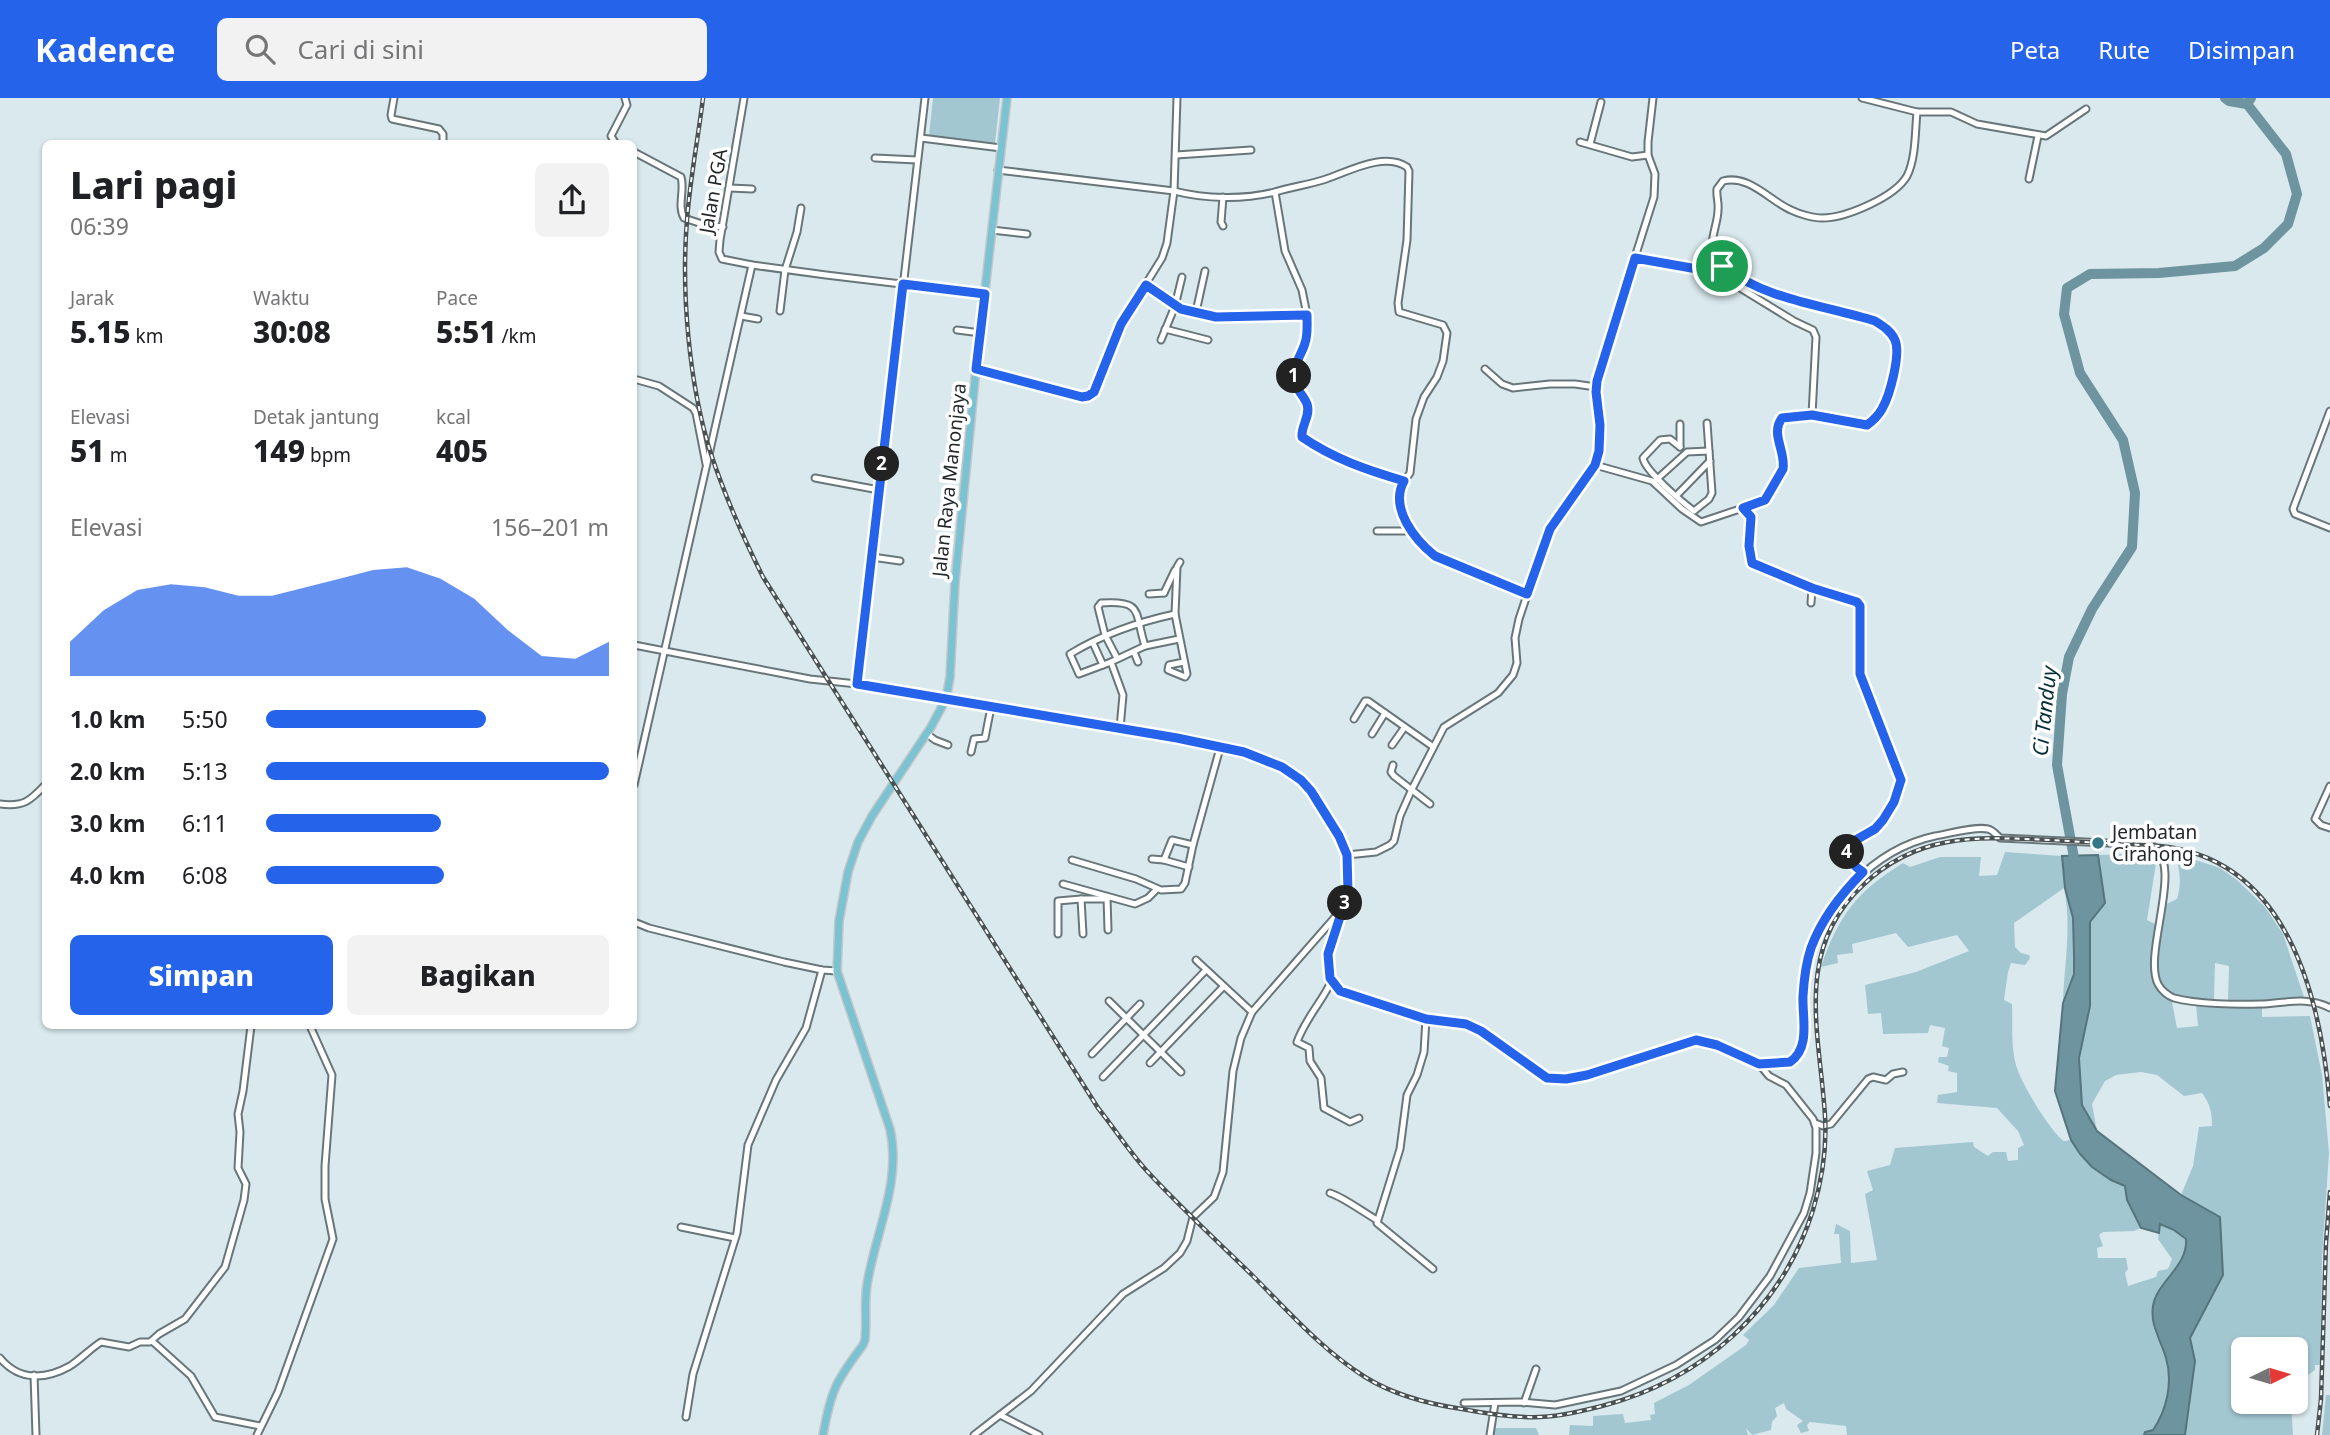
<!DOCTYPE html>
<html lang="id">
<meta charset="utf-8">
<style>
body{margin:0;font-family:"Noto Sans",sans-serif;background:#f2f2f2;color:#202124;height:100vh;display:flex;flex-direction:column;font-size:26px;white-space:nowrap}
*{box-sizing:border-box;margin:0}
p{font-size:23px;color:#757577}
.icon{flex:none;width:38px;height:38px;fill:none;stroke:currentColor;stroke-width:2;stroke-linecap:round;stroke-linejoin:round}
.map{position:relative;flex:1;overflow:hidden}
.sheet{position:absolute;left:42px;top:42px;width:595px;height:889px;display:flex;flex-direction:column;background:#fff;border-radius:10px;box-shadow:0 2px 5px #0004}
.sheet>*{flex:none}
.needle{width:46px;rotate:85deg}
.buttons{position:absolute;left:2231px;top:1239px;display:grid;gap:14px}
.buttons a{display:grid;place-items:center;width:77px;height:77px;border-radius:10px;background:#fff;box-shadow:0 2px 5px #0004;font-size:35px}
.pin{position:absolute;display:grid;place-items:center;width:60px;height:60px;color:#fff;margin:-30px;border:4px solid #fff;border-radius:50%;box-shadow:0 2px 7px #0007}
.km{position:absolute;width:35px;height:35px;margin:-18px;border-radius:50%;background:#222;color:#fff;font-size:19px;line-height:35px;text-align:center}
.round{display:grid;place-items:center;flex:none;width:74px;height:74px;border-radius:10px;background:#f2f2f2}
.summary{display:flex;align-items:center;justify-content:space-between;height:119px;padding:0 28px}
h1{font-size:38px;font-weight:800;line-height:52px}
.stats{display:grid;grid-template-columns:repeat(3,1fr);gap:10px;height:119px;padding:7px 28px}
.stats div{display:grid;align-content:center}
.stats b{font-size:30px;font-weight:800}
.stats small{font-size:19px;font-weight:400}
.stats p{font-size:19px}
.chart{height:196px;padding:14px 28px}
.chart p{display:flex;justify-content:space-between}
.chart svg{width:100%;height:126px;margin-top:7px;fill:#2563eb;opacity:.7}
.cta{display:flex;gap:14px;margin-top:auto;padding:14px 28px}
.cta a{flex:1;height:80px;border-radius:10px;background:#2563eb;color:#fff;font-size:28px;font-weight:800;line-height:80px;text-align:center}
.cta a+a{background:#f2f2f2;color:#202124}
ul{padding:0 28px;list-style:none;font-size:23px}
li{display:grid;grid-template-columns:112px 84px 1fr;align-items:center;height:52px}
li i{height:18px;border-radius:9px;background:#2563eb}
header{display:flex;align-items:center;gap:42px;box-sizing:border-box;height:98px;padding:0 35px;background:#2563eb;color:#fff}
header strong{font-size:33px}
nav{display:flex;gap:38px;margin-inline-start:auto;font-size:24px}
.search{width:490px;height:63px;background:#f2f2f2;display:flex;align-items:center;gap:18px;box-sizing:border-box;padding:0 24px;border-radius:10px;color:#757577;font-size:26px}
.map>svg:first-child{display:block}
.green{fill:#a3c7d1}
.water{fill:#6d949f;stroke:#56747c;stroke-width:2}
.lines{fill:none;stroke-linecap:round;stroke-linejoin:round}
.river{stroke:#6d949f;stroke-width:10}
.minor-casing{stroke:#68767a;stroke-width:9}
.major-casing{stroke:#c6c7c8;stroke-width:10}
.minor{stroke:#fff;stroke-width:5}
.major{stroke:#7bc2d2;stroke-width:7}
.rail-casing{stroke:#495153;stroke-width:4.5}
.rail{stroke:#fff;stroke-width:2;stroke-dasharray:5;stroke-linecap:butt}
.route-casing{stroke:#fff;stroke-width:14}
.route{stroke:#2563eb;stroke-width:9}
.poi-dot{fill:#337686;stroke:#fff;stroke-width:2.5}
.labels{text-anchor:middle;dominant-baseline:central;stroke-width:7;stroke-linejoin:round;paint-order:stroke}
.street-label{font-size:19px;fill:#22282a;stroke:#fff}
.poi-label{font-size:19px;fill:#22282a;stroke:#fff;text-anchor:start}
.water-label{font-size:21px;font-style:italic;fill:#062e38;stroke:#fff}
</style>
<header>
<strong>Kadence</strong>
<div class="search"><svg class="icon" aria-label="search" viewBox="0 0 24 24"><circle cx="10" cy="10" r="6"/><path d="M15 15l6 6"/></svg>Cari di sini</div>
<nav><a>Peta</a><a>Rute</a><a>Disimpan</a></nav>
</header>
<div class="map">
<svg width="2330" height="1337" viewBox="0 0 2330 1337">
<rect width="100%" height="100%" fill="#d9e9ed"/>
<g class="green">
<polygon points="933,0 1000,0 995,45 929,38"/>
<path d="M2005,754l57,4c2,11 1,23 4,33 6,26 14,62 7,88 -3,9 -7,18 -10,26 1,-39 9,-75 1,-115l-50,35 1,24 6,6 8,2 1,3 -5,7 -14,-2 -3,9 -4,28 8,4c1,21 -2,46 6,67 6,16 32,60 46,70l7,-1c12,20 32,37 54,46l2,14 14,28 -7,3 -31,1 -4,3 4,11 -6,2 1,10h28l2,11 -3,4 3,13 28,-9 2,-6 10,-2 4,-10 -14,-20 2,-15 14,6 12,9c2,23 -18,34 -27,52 -3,8 -5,23 -6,32 0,8 6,17 9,25 11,28 7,58 -9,82l-8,2 -1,3h-297l-1,-9 -36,-4 -3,3 2,6 -8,2 -4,-8 6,-4 -17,-12 -2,-6 -9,5 2,8 -5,6 -1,8 -19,5 -6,-7 2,7h-179l1,-10 23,1v-10l30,-2 2,9 26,-3 -1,-5 5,-1 -1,-11 35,-18 57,-40 3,-5 -6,-5 31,-30 25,-37 42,-5 -2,-29h-5l2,-10 14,7 1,32 26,-3 -12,-66 8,-4 -6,-19 23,-6 5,-17 78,-6 1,5 14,9 5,-4h13l2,9 10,-1v-12l6,-3 -6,-14 -21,-23 -60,-5 1,-8 19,-3v-19l-9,-2 1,-5 -11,-4 1,-5h8l2,-9 -7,-2 3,-18 -15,-3 -2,8 -45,1 -2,-21 -13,1 -3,-29 51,-13 53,-21 -12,-16 -49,12 -12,-14 -44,11 1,9 -16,2 1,8 -17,4c18,-52 35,-75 82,-104l7,4 30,-10h41l-2,19 18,-1z"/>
<path d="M2153,755l3,10 -9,57 10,5c-6,29 -11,56 15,77l5,26 21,-2 -2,-22 66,2v11l48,-1 12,59 7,78 -7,104 -1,108h-6v5l-7,5 -12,-1v-25h-52v53h47l2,33h-108l10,-74 -5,-23 33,-63 -3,-58 -39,-22 12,-29 6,-39 13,-1c0,-14 -2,-22 -10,-33l-18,3 -27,-21 -16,-3 -25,3 -11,6 -13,23 5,27 -15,-26 -3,-47 11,-52v-84l15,-19 -7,-48z"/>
<path d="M2174,755l46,15 17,12 28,27 18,27 22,66 -49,2 -28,-2 1,-34 -14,-3 -1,37c-13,-1 -27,0 -39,-4 -29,-8 -14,-68 -11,-91l13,-6c5,-16 3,-31 -3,-46z"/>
<polygon points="2326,1297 2330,1297 2330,1337 2322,1337"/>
<polygon points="1495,1330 1536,1330 1539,1337 1492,1337"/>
</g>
<path class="water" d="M2098,757l7,48 -15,19v84l-11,52 3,47 15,26 84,64 39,22 3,58 -33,63 5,23 -10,74h-41l1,-3 8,-2c14,-20 20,-48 13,-72 -5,-18 -16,-32 -13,-52 4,-25 35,-39 33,-67l-12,-9 -14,-6 -1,9 -18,-5 -14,-28 -2,-14 -14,-6 -19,-13 -12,-13 -9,-14 -16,-49 8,-88 11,-29v-18l-1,-38 -8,-30 -3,-32z"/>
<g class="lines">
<g class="river">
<polyline points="2225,0 2229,3 2247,6"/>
<polyline points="2076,771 2057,667 2062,596 2069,559 2092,511 2132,449 2135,395 2123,342 2080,275 2064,216 2067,190 2090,176 2159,175 2235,168 2264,150 2288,126 2297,96 2286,56 2247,6 2251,0"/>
</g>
<g class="minor-casing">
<g id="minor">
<polyline points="394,0 391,17 392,21 439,31 443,36 443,46"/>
<polyline points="744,0 720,142 719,154 722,161 752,167 826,177 985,196"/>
<polyline points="1862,0 1917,14 1951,14 1977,26 2046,38 2086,11"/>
<polyline points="921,40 1001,50"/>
<polyline points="1580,44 1632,59 1648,57"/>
<polyline points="616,46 611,38 627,7 625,0"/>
<polyline points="1590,46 1601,4"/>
<path d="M634,54l47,25c4,13 -4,29 3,41l21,7 18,2"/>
<polyline points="1176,57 1251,52"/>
<polyline points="875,60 917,62"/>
<path d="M998,72l176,21c31,8 69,9 101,1l10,59 17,39 5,25 -1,26 -11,23 -1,12 1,11 12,18v13l-6,12 1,7c31,22 65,33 101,44"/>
<polyline points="2029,81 2038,38"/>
<polyline points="730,90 752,91"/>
<path d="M1275,94c16,-5 32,-7 48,-12 23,-7 60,-29 84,-13l2,4 -2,69 -9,63 1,9 44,13 4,8 -4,28 -6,16 -13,20 -8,22 -6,54 -10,14v16l10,28 25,25 92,38"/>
<polyline points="1223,128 1221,124 1223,99"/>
<polyline points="992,132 1027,136"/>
<polyline points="1635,160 1714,174 1794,223 1813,232 1816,239 1812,317"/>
<path d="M1182,179l-7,29c39,19 89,10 132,9"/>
<polyline points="1146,187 1175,208 1161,242"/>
<polyline points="780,213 785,172 797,134 801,110"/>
<polyline points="1196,214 1205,173"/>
<polyline points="741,218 758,221"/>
<polyline points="1165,231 1208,242"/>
<polyline points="957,232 981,235"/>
<polyline points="976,271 1076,298 1088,298 1094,294 1121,226 1162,160 1167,145 1174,93 1177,0"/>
<polyline points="1485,271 1502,286 1513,290 1550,286 1575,286 1596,289"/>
<polyline points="634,281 659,288 693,310 696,315 706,366"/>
<polyline points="2330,313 2293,411 2295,416 2330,430"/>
<polyline points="1680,335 1680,326 1680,349"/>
<path d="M1680,349l-10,-8 -10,1 -17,18c2,13 39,44 51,53l15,-12 3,-6 -5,-70"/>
<path d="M1595,367l57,16 30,28 19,13 42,-14 7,9 -1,29 3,17 60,25 47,15 2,7 -1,64 41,106 -7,22 -11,18 -8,9 -28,16c-1,11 7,22 16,27"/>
<polyline points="815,380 879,392"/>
<polyline points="1656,382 1687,354 1709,353"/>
<polyline points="1677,397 1710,363"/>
<path d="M1743,410l22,-8 18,-31c3,-18 -13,-35 -1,-51l30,-3 55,10c7,-5 11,-9 15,-16 8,-14 19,-55 13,-69 -4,-9 -12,-14 -20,-19 -36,-11 -142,-30 -160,-63 -8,-14 3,-33 3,-48 1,-7 -2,-14 -1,-21l6,-8c26,-7 47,20 68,29 8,4 22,8 31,8 24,0 73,-21 85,-42 9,-18 8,-44 10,-64"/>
<polyline points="1377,433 1410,433"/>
<polyline points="872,459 900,463"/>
<polyline points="1180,464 1177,469 1175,516 1187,576 1185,579 1168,572 1169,567 1184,564"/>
<polyline points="1164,495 1175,472"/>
<polyline points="1149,496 1164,495"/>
<polyline points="1811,505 1812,490"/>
<polyline points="1093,545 1103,567"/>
<polyline points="634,547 810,581 857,586 925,0"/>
<polyline points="1134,554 1138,564"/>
<path d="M1117,560l-12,-23 -7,-28 3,-4c43,-3 33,9 44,43"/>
<path d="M1111,564l-32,12 -9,-20c33,-20 68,-32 105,-40"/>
<path d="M857,586l320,54 67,15 38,14 19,13 10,11 28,46 8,18 1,37 -6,26 -14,36 2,24 10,13 86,28 41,5 14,7 66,47 19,1 21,-4 109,-35 21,5 42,19 31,-2c22,-15 10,-70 16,-96 14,-60 68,-117 129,-130 13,-2 40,-10 53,-7 5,1 8,6 12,9l150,7c37,15 -8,107 8,139 3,6 10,12 16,14 22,6 64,7 87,6 22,-1 49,-8 69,4"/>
<polyline points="1354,621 1365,603 1368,603 1432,648"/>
<polyline points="1120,630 1123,597 1111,564 1145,548 1179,541"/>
<polyline points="927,636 935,642 948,647"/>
<polyline points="1372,636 1385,615"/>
<polyline points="1392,647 1404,630"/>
<polyline points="971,654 974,641 985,640 991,609"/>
<polyline points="1393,667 1391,674 1394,678 1430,706"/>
<polyline points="634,687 752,167"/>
<polyline points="2330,688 2315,721 2321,727 2330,730"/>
<path d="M0,706c24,3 30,-3 46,-20"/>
<polyline points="1347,757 1376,754 1390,747 1394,743 1400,718 1412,691 1444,629 1498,595 1513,577 1517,565 1515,540 1519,521 1545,443 1556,421 1588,379 1595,367 1600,343 1600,315 1596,294 1600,270 1654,99 1655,76 1648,57 1648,44 1653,0"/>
<polyline points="1152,761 1164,762 1172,742 1193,747"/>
<polyline points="1072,762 1136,781 1161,792 1181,791 1185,785 1193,747 1220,650"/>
<polyline points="1164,762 1189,769"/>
<polyline points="1063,786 1135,806 1148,800 1157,791"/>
<polyline points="1107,799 1108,832"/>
<polyline points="634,824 649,830 784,864 822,872 837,873"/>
<polyline points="1058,836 1058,803 1081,801"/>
<polyline points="1083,836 1081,801 1107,801"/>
<polyline points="1196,862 1252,914"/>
<path d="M1332,882c-10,22 -27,39 -35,62l12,6 1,13 11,17 3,30 26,14 9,-4"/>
<polyline points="1109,903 1181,974"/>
<polyline points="1426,921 1424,954 1417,977 1407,997 1400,1051 1377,1125 1433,1171"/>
<polyline points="1092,956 1140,906"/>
<polyline points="1150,965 1223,889"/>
<polyline points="1103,979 1206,872"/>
<polyline points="1815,1025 1823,1028 1831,1026 1868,981 1873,979 1886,982 1893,976 1903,974"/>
<path d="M1330,1095c13,4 33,19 47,27"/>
<polyline points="681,1129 735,1140"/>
<polyline points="152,1243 191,1278 215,1319 260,1328"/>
<path d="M0,1260c19,23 45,22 70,8 11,-7 20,-17 31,-24l28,5 11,-5h10l9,-8 26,-15 40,-52 19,-67 2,-16 -8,-16 2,-36 -2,-18 5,-23 8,-65"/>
<polyline points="34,1277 36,1337"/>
<polyline points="1464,1305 1521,1304 1555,1307 1621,1293 1676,1267 1715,1242 1739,1219 1770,1178 1804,1115 1810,1095 1816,1055 1816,1030 1813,1021 1786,987 1769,978 1759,966"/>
<polyline points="1524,1305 1536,1271"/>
<polyline points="1000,1317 1039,1337"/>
<polyline points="686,1319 693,1276 737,1135 748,1047 776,982 806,930 822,872"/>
<polyline points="257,1337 278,1294 333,1141 325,1101 325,1068 332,977 310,928"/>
<polyline points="974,1337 1031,1293 1123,1196 1164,1170 1180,1155 1187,1143 1193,1119 1214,1099 1223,1074 1233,973 1241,940 1252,914 1343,810"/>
<polyline points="1490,1337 1495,1305"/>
</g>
</g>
<g class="major-casing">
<path id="major" d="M823,1337c8,-45 13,-54 40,-90l2,-5c2,-18 -1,-37 2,-55 8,-52 35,-103 23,-156l-53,-158 2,-50 9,-49 10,-30 14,-26 59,-89 15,-28 4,-22 5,-94 21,-214 31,-271"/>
</g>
<use href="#minor" class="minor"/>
<use href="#major" class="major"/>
<g class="rail-casing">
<g id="rail">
<path d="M703,0c-5,41 -13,81 -16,122 -6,72 2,165 24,234 14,42 32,83 52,123l335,531c16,20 31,43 48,62 34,37 71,71 107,106 35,35 69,74 112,101 29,18 63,27 97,32 26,5 52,9 78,8 22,-1 42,-6 62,-11 100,-26 180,-97 211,-196 9,-30 14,-62 12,-94 -5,-82 -32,-166 38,-231 56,-53 115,-48 186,-45 37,2 74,4 111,6 128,13 161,152 170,260"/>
<polyline points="2317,1337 2321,1301 2326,1145 2330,1094"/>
</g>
</g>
<use href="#rail" class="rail"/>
</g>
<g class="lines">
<g class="route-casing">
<path id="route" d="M1635,160l79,14 8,-6c44,34 101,39 153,55 8,5 16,10 20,19 6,14 -5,55 -13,69 -4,7 -8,11 -15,16l-55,-10 -30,3c-12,16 4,33 1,51l-18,31 -22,8 8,9 -2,29 3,17 60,25 45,14 3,4v68l41,106 -7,22 -11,18 -8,9 -28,16c-1,12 7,22 16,27 -22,22 -41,46 -52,76 -5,15 -7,31 -8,48 -1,21 8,52 -13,66l-31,2 -42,-19 -21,-5 -109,35 -21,4 -19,-1 -66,-47 -15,-7 -40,-5 -86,-28 -10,-13 -2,-24 20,-62 -1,-37 -8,-19 -28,-45 -10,-11 -19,-13 -38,-15 -67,-14 -320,-54 46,-400 82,10 -9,75 106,28 6,-1 6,-4 27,-68 25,-39 35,24 35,8 91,-2c0,9 1,20 -2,28 -3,11 -11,20 -11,32 -1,13 9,18 13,29 4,12 -6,21 -5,33 32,22 65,33 102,44 -15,27 11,59 31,75l92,38 23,-65 45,-64 4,-14 1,-26 -4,-33 1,-11z"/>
</g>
<use href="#route" class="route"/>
</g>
<circle class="poi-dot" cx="2098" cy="745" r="7"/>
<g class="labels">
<g class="street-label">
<text transform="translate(713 93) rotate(-80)">Jalan PGA</text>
<text transform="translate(949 382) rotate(-84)">Jalan Raya Manonjaya</text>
</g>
<g class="poi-label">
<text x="2112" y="734">Jembatan<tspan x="2112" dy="22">Cirahong</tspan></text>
</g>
<g class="water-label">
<text transform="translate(2044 613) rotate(-84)">Ci Tanduy</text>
</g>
</g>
</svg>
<div class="buttons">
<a><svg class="needle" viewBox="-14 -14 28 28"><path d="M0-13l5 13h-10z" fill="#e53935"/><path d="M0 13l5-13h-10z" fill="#757577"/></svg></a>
</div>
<div class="pin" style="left:1722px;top:168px;background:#1e9e55"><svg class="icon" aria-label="arrive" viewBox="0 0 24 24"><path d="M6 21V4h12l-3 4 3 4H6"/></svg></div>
<b class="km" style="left:1294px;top:278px">1</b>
<b class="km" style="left:882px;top:366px">2</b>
<b class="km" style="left:1345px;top:805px">3</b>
<b class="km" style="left:1847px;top:754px">4</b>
<section class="sheet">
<div class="summary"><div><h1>Lari pagi</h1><p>06:39</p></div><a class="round"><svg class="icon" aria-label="share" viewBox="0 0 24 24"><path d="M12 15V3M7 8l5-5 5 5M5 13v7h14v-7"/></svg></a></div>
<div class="stats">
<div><p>Jarak</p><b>5.15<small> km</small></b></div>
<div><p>Waktu</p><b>30:08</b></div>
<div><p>Pace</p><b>5:51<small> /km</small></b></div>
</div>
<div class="stats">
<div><p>Elevasi</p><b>51<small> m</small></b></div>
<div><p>Detak jantung</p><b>149<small> bpm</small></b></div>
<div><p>kcal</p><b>405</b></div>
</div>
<div class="chart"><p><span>Elevasi</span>156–201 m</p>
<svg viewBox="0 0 160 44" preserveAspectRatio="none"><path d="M0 44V32L10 21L20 14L30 12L40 13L50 16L60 16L70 13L80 10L90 7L100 6L110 10L120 17L130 28L140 37L150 38L160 32V44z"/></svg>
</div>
<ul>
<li><b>1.0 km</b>5:50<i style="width:64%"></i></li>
<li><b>2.0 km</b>5:13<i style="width:100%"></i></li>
<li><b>3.0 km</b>6:11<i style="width:51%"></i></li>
<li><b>4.0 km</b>6:08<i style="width:52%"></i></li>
</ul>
<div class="cta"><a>Simpan</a><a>Bagikan</a></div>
</section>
</div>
